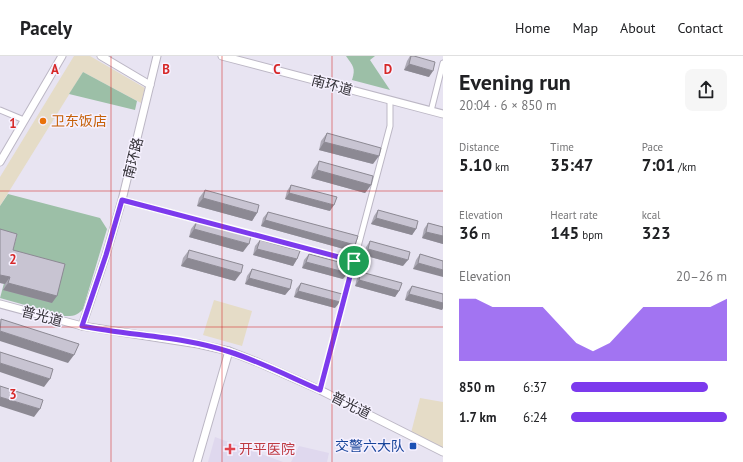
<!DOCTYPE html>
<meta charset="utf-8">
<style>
body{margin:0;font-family:"PT Sans","Noto Sans SC",sans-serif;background:#f6f6f6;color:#202124;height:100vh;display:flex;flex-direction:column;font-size:15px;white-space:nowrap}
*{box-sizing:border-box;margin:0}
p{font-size:13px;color:#757577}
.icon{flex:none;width:22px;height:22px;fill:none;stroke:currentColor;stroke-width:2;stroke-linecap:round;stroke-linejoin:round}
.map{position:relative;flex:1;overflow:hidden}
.side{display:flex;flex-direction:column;background:#fff;width:300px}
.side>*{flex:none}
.pin{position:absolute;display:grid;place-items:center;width:34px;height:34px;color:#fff;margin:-17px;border:2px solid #fff;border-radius:50%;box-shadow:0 1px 4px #0007}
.round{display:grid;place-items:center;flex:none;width:42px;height:42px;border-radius:8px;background:#f6f6f6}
.summary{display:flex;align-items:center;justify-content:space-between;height:68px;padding:0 16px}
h1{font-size:22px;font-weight:600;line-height:30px}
.figures{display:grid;grid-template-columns:repeat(3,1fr);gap:6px;height:68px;padding:4px 16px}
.figures div{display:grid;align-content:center}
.figures b{font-size:17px;font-weight:600}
.figures small{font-size:11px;font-weight:400}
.figures p{font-size:11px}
.chart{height:112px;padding:8px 16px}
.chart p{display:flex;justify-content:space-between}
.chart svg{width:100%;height:72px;margin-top:4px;fill:#7c3aed;opacity:.7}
ul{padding:0 16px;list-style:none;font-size:13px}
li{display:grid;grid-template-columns:64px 48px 1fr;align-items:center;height:30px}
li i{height:10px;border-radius:5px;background:#7c3aed}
header{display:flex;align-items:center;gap:24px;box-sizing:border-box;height:56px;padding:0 20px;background:#fff;border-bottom:1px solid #e0e0e0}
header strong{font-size:19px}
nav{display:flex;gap:22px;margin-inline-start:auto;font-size:14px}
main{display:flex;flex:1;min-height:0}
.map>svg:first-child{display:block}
.commercial{fill:#e5dcc7}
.built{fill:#dfd8ee}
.green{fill:#9cbfa7}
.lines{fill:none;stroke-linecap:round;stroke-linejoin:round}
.street-casing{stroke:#bcb7c5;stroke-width:7}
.secondary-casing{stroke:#bcb7c5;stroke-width:9}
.street{stroke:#fff;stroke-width:5}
.secondary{stroke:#fff;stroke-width:7}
.wall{fill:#aca9b5}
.shaded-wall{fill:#8c8993}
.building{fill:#c8c4d2;stroke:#8c8993}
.route-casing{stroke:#fff;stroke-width:8}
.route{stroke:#7c3aed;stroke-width:5}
.grid{fill:none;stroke:#d62828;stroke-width:1;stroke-opacity:0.55}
.food-dot{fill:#e8710a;stroke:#f6f1ff;stroke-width:1.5}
.transit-dot{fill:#1a4fb4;stroke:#f6f1ff;stroke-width:1.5}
.health-dot{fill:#e0444e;stroke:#f6f1ff;stroke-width:1.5}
.labels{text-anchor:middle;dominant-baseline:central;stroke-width:3;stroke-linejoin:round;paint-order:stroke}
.street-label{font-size:14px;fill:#333137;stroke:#f6f1ff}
.food-label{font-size:14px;fill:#c56008;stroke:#f6f1ff;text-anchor:start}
.transit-label{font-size:14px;fill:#164399;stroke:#f6f1ff;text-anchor:end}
.health-label{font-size:14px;fill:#be3a42;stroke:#f6f1ff;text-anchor:start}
.grid-label{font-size:13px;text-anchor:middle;font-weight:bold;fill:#d62828;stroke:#f6f1ff;stroke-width:3;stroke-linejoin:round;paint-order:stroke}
</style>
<header>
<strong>Pacely</strong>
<nav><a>Home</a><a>Map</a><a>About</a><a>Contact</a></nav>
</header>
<main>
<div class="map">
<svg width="443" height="406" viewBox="0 0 443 406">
<rect width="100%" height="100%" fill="#e8e4f2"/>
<g class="commercial">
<polygon points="74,0 90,0 145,32 141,47 83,16 0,150 0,121"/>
<polygon points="214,244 252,255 242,290 203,279"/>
<polygon points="420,342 443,346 443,392 411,377"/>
</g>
<g class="built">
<polygon points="215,381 283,406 208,406"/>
<polygon points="299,390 329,397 327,406 291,406"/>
</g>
<g class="green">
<path d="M346,0h29l-5,4 20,30 -38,-10c4,-12 1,-14 -6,-24z"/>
<polygon points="83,16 137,45 135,54 69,38"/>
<path d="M8,138l92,24 7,11 -24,80c-6,7 -10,7 -19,7l-64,-18 17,-63 -17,-4v-25z"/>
</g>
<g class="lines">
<g class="street-casing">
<g id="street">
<polyline points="0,54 24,64"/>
<polyline points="431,55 443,7"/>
<polyline points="122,144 354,205"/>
<polyline points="320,334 390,70 390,44"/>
</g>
</g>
<g class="secondary-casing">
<g id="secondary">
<polyline points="101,0 150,29"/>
<polyline points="222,0 443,58"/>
<polyline points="0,106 62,0"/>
<polyline points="0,248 82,270 198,288 229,295 257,306 320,334 443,396"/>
<polyline points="82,270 106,199 122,144 157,0"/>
<polyline points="197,406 229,295"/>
</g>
</g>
<use href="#street" class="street"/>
<use href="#secondary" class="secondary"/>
</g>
<g class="wall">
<polygon points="410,0 414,0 429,21 404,14 407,5"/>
<polygon points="327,77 373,108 319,94 321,85"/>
<polygon points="319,105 371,129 365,137 311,122 313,114"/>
<polygon points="291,129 330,155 285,143 287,135"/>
<polygon points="205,134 257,157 252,165 197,150 199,142"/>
<polygon points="378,154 416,173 412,179 371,168 374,160"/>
<polygon points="268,156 355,189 351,195 261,170 263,162"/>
<polygon points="197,165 243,196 189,181 191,173"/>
<polygon points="428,167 443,171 443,188 422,182 424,173"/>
<polygon points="0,173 13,194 52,247 3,234 5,228 0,227"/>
<polygon points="260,184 297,203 293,210 253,199 255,190"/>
<polygon points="370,185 403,210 363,199 366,191"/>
<polygon points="189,194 235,225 181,210 183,202"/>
<polygon points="309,198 343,223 302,212 304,204"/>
<polygon points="420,198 443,205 413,213 416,204"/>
<polygon points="252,213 290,233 285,239 245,228 247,220"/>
<polygon points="361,216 399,235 395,241 355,230 357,222"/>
<polygon points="301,227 335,252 294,241 296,233"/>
<polygon points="412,230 443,238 443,252 442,254 405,244 407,236"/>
</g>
<g class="shaded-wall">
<polygon points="409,8 433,15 429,21 404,14"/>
<polygon points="324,86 379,100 373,108 319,94"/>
<polygon points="317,114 371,129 365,137 311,122"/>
<polygon points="289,137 334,149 330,155 285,143"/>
<polygon points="203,142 257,157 252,165 197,150"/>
<polygon points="376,162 416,173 412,179 371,168"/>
<polygon points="265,164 355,189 351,195 261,170"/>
<polygon points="194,173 249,188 243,196 189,181"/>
<polygon points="426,176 443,180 443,188 422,182"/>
<polygon points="257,193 297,203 293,210 253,199"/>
<polygon points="368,193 408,204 403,210 363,199"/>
<polygon points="187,202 241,217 235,225 181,210"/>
<polygon points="306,206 348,217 343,223 302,212"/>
<polygon points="418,207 443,214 443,221 413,213"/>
<polygon points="0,219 10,221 5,228 0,227"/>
<polygon points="249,222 290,233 285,239 245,228"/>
<polygon points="359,224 399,235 395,241 355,230"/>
<polygon points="8,227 57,240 52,247 3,234"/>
<polygon points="298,235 340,246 335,252 294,241"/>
<polygon points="409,238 443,247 443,252 442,254 405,244"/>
<polygon points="0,275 74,299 68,307 0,285"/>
<polygon points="0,307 50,323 44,331 0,316"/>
<polygon points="0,341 40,353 34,361 0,350"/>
</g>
<g class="building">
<polygon points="411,0 414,0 435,6 433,15 409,8"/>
<polygon points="327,77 381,92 379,100 324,86"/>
<polygon points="319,105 373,120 371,129 317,114"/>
<polygon points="291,129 337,141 334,149 289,137"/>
<polygon points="205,134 259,149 257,157 203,142"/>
<polygon points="378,154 418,165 416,173 376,162"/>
<polygon points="268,156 358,180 355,189 265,164"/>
<polygon points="197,165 251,180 249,188 194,173"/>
<polygon points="428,167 443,171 443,180 426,176"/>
<polygon points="0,173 17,178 13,194 65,208 57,240 8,227 10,221 0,219"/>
<polygon points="260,184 300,195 297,203 257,193"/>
<polygon points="370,185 410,196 408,204 368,193"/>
<polygon points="189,194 243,209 241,217 187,202"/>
<polygon points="309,198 350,209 348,217 306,206"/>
<polygon points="420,198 443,205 443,214 418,207"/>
<polygon points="252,213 292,224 290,233 249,222"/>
<polygon points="361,216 402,227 399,235 359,224"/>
<polygon points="301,227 342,238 340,246 298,235"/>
<polygon points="412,230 443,238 443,247 409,238"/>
<polygon points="1,263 79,288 74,299 0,275"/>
<polygon points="0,296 53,313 50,323 0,307"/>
<polygon points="0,330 43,344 40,353 0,341"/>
</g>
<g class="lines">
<g class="route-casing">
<path id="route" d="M122,144l232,61 -34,129c-30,-13 -59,-28 -90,-38 -48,-16 -99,-16 -148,-26l24,-71z"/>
</g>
<use href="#route" class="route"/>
</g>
<path class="grid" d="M111,0v406M222,0v406M332,0v406M0,135h443M0,271h443"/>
<circle class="food-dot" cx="43" cy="65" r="4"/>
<rect class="transit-dot" x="409" y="386" width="8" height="8" rx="2"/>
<path class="health-dot" d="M228 387h4v4h4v4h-4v4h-4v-4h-4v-4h4z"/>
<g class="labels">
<g class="street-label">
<text transform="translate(332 29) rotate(15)">南环道</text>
<text transform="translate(133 102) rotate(-76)">南环路</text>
<text transform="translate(42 260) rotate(15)">普光道</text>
<text transform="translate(351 349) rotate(27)">普光道</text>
</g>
<g class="food-label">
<text x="51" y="65">卫东饭店</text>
</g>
<g class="transit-label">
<text x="405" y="390">交警六大队</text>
</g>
<g class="health-label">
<text x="239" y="393">开平医院</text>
</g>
</g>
<g class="grid-label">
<text x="55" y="18">A</text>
<text x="166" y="18">B</text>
<text x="277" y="18">C</text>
<text x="388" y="18">D</text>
<text x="13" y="72">1</text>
<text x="13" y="208">2</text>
<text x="13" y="343">3</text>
</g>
</svg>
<div class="pin" style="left:354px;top:205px;background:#1e9e55"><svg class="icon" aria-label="arrive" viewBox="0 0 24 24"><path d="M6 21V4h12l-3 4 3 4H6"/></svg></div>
</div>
<section class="side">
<div class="summary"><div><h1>Evening run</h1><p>20:04 · 6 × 850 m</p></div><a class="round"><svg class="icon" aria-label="share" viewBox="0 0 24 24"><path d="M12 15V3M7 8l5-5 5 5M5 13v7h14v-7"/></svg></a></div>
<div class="figures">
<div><p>Distance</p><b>5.10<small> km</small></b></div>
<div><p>Time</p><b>35:47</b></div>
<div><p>Pace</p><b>7:01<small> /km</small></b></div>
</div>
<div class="figures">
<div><p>Elevation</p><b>36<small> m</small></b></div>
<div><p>Heart rate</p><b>145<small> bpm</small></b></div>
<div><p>kcal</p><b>323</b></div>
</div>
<div class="chart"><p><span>Elevation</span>20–26 m</p>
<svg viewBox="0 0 160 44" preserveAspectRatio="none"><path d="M0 44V6L10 6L20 11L30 11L40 11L50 11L60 22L70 33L80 38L90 33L100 22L110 11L120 11L130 11L140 11L150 11L160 6V44z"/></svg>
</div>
<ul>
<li><b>850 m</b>6:37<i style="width:88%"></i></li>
<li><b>1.7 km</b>6:24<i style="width:100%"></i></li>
</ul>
</section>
</main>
